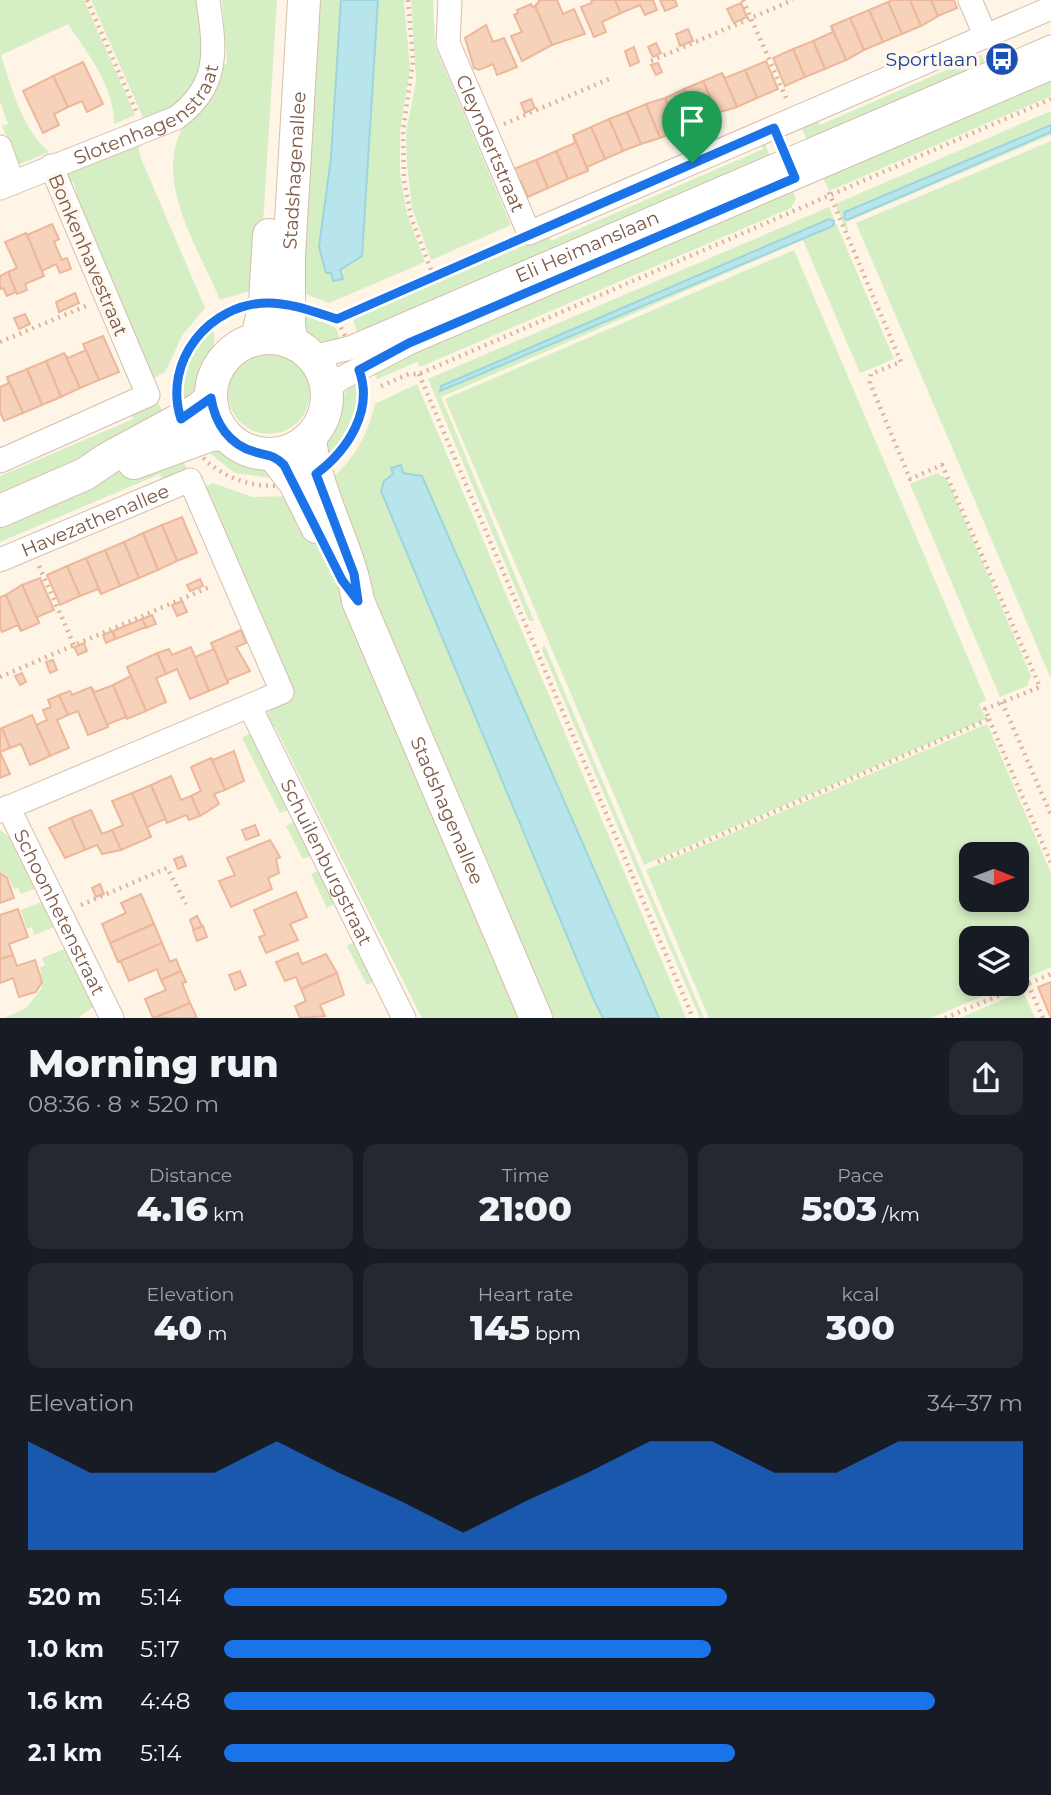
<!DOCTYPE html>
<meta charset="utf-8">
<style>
body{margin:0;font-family:Montserrat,sans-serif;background:#242831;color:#f1f3f6;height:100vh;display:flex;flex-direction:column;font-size:26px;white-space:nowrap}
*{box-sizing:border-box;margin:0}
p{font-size:23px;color:#9ea1a6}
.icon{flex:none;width:38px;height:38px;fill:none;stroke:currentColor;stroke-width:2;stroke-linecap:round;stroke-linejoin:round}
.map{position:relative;height:1018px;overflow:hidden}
.drawer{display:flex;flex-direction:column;background:#171b24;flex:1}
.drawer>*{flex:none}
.needle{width:46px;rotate:91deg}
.fabs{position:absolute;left:959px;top:842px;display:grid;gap:14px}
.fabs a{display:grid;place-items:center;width:70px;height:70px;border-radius:14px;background:#171b24;box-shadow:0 4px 10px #0003;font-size:35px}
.pin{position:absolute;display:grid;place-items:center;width:60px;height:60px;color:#fff;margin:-72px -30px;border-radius:50% 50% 50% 0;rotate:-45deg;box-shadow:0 0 7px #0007}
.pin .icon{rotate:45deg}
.round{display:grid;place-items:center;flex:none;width:74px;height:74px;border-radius:14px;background:#242831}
.summary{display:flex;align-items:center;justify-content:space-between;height:119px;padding:0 28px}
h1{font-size:38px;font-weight:800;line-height:52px}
.stats{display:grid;grid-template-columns:repeat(3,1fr);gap:10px;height:119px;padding:7px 28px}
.stats div{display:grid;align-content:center;border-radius:14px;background:#242831;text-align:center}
.stats b{font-size:35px;font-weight:800}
.stats small{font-size:19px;font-weight:400}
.stats p{font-size:19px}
.chart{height:196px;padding:14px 28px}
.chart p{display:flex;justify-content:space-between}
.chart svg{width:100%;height:126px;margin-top:7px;fill:#1a73e8;opacity:.7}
ul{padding:0 28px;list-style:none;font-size:23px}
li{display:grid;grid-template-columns:112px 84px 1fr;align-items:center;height:52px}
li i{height:18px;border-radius:9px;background:#1a73e8}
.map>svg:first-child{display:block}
.green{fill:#d6eec3;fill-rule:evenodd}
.water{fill:#b8e5eb;stroke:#9dd5de;stroke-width:2}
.building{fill:#f7d2bb;stroke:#ecb79a;stroke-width:2}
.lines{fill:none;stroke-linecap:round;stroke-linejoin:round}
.street-casing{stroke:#d5beae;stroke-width:25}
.secondary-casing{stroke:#d8beaa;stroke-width:34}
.path{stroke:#ddb59e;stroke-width:4.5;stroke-dasharray:2 5;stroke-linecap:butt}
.street{stroke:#fff;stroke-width:23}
.secondary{stroke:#fff;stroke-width:32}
.route-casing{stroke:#fff;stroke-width:14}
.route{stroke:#1a73e8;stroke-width:9}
.labels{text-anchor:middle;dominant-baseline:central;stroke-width:7;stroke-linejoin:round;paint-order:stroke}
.transit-label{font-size:19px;fill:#164399;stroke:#fff8ef;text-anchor:end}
.street-label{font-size:19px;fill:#7c5948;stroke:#fff8ef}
</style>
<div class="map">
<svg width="1051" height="1018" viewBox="0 0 1051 1018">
<rect width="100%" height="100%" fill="#fef5e7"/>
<g class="green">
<path d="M0,0h84l51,115 -21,9c0,-38 -26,-70 -46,-100l-67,31c10,32 22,75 48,97l-29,12 -4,-3 -14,-35 6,-2 -8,-22z"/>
<polygon points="91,0 201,0 207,51 187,102 144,120"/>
<path d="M222,0h55l-18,288 -39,12c-19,-46 -60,-109 -43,-159 10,-26 29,-52 42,-77h8z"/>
<polygon points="310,0 341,0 331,158 319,247 333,281 340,270 362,256 378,0 404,0 410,69 400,131 400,174 407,214 425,262 329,303 295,290"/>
<polygon points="411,0 433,0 435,46 511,225 431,260 412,208 407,166 406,132 416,81"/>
<polygon points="981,55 988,68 809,145 801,126 817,119 820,125"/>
<polygon points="1051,74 1051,96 829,191 821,173"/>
<polygon points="1051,111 1051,125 845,212 845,219 1051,132 1051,135 846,222 848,229 846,230 835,204"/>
<polygon points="143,138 139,148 140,156 205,308 183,334 165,372 148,381 69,197 77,193 73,182 64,185 64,172"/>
<polygon points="1051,141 1051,679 856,223"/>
<polygon points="764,142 772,161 358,335 353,319 548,235 551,241 763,149 760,143"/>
<polygon points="791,186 796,199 791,208 420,367 417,362 377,379 373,370"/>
<path d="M829,207l65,152 -34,14 -57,-133 -362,157 93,224h-5l-101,-242zM829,219l4,6 -393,165 1,-4z"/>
<polygon points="794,250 986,700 979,704 986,719 644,865 445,399"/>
<path d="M300,313l35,14 6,13c-26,5 -36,0 -41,-27z"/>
<path d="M213,328c5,26 -10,58 -30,75 -4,-29 10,-54 30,-75z"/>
<circle cx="269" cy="393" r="41"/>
<path d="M353,382c15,24 -12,61 -28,78l-3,-16 20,-47z"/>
<path d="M417,384l269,634h-27l-237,-541 -19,-4 -2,-8 -20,21v5l222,527h-49l-195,-447 -30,-90c26,-23 38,-44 46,-77z"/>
<polygon points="158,402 165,417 103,451 0,496 0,476 133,419 131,413"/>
<path d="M202,447c29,0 56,12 77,32l-44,-6z"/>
<polygon points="179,451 187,469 163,480 160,474 0,542 0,521 120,470"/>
<polygon points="937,473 947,479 1031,676 1027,686 1000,697 910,484"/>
<polygon points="213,483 252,497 293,496 337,580 524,1018 422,1018 275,727 267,730 265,718 274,704 201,488"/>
<polygon points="544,644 704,1018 700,1018 542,650"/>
<path d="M987,724l64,149v94l-34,15v-44h-46v46h41l-81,34h-222l-63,-148zM1017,854v46h-46v-46z"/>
<polygon points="250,733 289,809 280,813 242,738"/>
<polygon points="295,821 312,855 303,859 286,826"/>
<polygon points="0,830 13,840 37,888 21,894 18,888 14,889 9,878 0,871"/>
<polygon points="320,870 336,903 327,908 311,874"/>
<polygon points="44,901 57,926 34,935 32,927 27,929 21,910"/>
<polygon points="355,941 375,981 367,985 347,946"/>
<polygon points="67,948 96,1005 78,1018 4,1018 26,1008 42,988 40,967 45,965 42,958"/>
<polygon points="1023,991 1035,1018 960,1018"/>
</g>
<g class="water">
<polygon points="341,0 378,0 362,256 340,270 343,279 333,281 331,273 326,273 319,247 331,158"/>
<polygon points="1051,125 1051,132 847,220 844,218 845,212"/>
<polygon points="829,219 834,221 833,226 440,391 441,386"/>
<polygon points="401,465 403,473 422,476 659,1018 603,1018 593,998 381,491 384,481 393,474 391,468"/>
</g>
<g class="building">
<polygon points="557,0 563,14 574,9 585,34 552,45 535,6 540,0"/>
<polygon points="591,0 615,0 621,13 602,22 606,32 594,37 581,7 592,3"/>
<polygon points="615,0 653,0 657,10 645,15 640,5 621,13"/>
<polygon points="660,0 675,0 677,6 665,11"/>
<polygon points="892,0 910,0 921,26 902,34 888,2"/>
<polygon points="910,0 931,0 938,16 921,26"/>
<polygon points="931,0 954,0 957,8 938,16"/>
<polygon points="888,2 902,34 883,42 869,10"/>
<polygon points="741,3 747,17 734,23 727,9"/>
<polygon points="531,4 532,7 535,6 552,45 522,61 511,36 522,32 514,15 518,13 517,10"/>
<polygon points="869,10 883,42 864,50 850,18"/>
<polygon points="850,18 864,50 846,60 831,26"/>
<polygon points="486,25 493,42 504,38 517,67 497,75 493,64 479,70 474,68 465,38"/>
<polygon points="831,26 846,60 825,69 813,41 833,32"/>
<polygon points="688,29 693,41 680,46 676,34"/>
<polygon points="813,41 825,69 805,77 793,49"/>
<polygon points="656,43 661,53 653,57 648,47"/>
<polygon points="634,47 639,62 630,66 625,51"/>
<polygon points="793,49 805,77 785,86 773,58"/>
<polygon points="766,61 778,89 757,98 745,70"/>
<polygon points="83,62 103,104 87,112 82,101 68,107 53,76"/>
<polygon points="658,63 662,72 656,75 651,65"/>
<polygon points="745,70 757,98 737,107 722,73 725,78"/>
<polygon points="722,73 737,107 717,113 703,81"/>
<polygon points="53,76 68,107 54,114 59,125 43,133 23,91"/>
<polygon points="703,81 717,113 698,121 684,89"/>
<polygon points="684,89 698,121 679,130 665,98"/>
<polygon points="665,98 679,130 660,138 646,104"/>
<polygon points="531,99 535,108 525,113 521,103"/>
<polygon points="646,104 660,138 641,144 627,112"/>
<polygon points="627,112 641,144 623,151 609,119"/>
<polygon points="609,119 623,151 605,159 591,127"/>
<polygon points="591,127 605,159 587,167 588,171 573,135"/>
<polygon points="573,135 588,171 568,179 556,151 575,143"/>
<polygon points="556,151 568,179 548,188 536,160"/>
<polygon points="536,160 548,188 528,197 521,181 517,183 511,170"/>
<polygon points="52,224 59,239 54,242 62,260 67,258 71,269 60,273 56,264 42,271 27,235"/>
<polygon points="26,233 44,276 25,284 27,290 17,294 8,272 17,268 5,242"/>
<polygon points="8,272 16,292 7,296 3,288 0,289 0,276"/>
<polygon points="75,293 79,303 59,312 56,302"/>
<polygon points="25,314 30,324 19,329 14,318"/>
<polygon points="103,336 119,372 99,380 83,344"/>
<polygon points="86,350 99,380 80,388 64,353 68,358"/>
<polygon points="64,353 80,388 61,397 46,361"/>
<polygon points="46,361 61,397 42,405 27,369"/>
<polygon points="27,369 42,405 23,413 7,377"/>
<polygon points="7,377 23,413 4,421 0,412 0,387 9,383"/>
<polygon points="182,517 197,553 177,561 162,525"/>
<polygon points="162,525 177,561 158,570 143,533"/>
<polygon points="143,533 158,570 139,578 124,542"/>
<polygon points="124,542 139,578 120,586 105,550"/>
<polygon points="105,550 120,586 101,594 86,558"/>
<polygon points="86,558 101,594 98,589 80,596 67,566"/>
<polygon points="67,566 80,596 60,605 47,575"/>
<polygon points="40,578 54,610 37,617 39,623 22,585"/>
<polygon points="200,579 203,586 190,591 187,585"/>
<polygon points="22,585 39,623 21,631 6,595"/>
<polygon points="6,595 21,631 18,625 2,632 0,628 0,597"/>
<polygon points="182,601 187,612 177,616 172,605"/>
<polygon points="152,615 156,624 146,628 142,619"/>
<polygon points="142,619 146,627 116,639 113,631"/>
<polygon points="241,630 246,643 236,647 250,671 228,680 228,683 211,643"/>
<polygon points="112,631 115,639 106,643 103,635"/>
<polygon points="84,643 87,651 78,655 74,647"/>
<polygon points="191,647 209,691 190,699 177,669 166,674 157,653 169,649 172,655"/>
<polygon points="214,649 228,683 209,691 195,657"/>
<polygon points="157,653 166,674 156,678 166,702 146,711 127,667"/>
<polygon points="53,660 57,670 50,673 46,662"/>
<polygon points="127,667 146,711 127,719 113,685 131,676"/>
<polygon points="22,673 26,682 20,685 15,676"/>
<polygon points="113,685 127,719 126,717 108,724 108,727 91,687 95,692"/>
<polygon points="91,687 108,727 88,735 78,711 68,715 59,695 70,691 72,695"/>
<polygon points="59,695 68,715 57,720 69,748 50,756 36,725 47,720 43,710 51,707 48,700"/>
<polygon points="32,715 50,756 30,765 21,744 10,748 2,728"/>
<polygon points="2,728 10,748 0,752 10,774 0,778 0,729"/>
<polygon points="234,751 244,781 225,790 211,758 213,760"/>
<polygon points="211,758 225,790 214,794 219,804 200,816 191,796 201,791 191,767"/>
<polygon points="171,776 181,800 191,796 200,816 189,820 186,815 167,823 151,785"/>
<polygon points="151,785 167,823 165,819 147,827 151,837 132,793"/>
<polygon points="132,793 151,837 121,850 112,830 123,825 112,801"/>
<polygon points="91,810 102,834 112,830 121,850 102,854 97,845 85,850 71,818"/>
<polygon points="71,818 85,850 65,858 49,828"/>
<polygon points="255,825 259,835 246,840 242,830"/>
<polygon points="270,840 280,857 276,859 279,873 268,878 272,889 231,907 219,881 235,875 227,858"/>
<polygon points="182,856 186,866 178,869 174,859"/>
<polygon points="0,873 7,878 14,898 0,903"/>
<polygon points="100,884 104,894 96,897 92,888"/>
<polygon points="296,892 307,917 290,924 298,940 266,953 259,937 265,935 254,910"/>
<polygon points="141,894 154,924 110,943 102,924 126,913 121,903"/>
<polygon points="18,909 28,937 9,944 13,955 0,959 0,915"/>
<polygon points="197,916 202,926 194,930 190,920"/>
<polygon points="154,924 162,943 118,962 110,943"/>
<polygon points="203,926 207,937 197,941 193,930"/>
<polygon points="162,943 170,962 176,959 181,971 161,980 157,969 129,981 121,962 118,962"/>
<polygon points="298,953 302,964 326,954 337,973 301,989 296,977 285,981 276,962"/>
<polygon points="13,955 17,966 35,960 42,982 36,992 19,997 13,978 0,983 0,959"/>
<polygon points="181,971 186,982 182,983 190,1003 153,1018 145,999 166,990 161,980"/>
<polygon points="240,971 246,985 235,990 229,975"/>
<polygon points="337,973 344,995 320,1005 325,1016 300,1018 295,1006 306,1001 301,989"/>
<polygon points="1051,982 1051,1018 1038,987"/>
<polygon points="190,1003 197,1018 155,1018"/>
</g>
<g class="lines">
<g class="street-casing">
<g id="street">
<path id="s1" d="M450,0l-2,43 81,190 522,-225"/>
<polyline points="970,0 986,37"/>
<polyline points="0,147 13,183"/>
<path id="s2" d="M0,188l176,-70c45,-33 39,-69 32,-118"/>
<path id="s3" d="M313,357l37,-9 701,-301"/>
<polyline points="327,390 340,379 409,343 1051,68"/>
<polyline points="0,461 148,395 51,166"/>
<path id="s4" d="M0,560l190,-80 92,212 -282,119"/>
<path id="s5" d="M250,707l154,311"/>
<path id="s6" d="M8,807l104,211"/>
</g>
</g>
<g class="secondary-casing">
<g id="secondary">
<circle cx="269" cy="396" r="58"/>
<polyline points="257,339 265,303 269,235"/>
<path id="s7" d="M292,342l-3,-16v-70l15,-256"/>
<path id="s8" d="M310,437c5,58 39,108 48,164l178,417"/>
<polyline points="273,454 295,483 317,527"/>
<polyline points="134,463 211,435 225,434"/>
<polyline points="0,511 85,474 107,459 199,409 211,398"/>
</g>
</g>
<g class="path">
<polyline points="87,0 136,111"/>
<polyline points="408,0 413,61 403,131 404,180 411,217 433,275"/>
<polyline points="743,0 787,100"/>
<polyline points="651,61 793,0"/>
<polyline points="504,124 609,79"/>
<path d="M265,303l23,1 49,15c9,20 22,42 26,64 3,13 -2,29 -7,41 -42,112 -206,59 -175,-58 11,-40 46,-56 84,-63z"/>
<polyline points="337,319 509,242"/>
<polyline points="0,342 86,306"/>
<polyline points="419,374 693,1018"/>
<polyline points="381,386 409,374 419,374 1051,99"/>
<polyline points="39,566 74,645"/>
<polyline points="0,677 212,586"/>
<polyline points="1002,702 1051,815"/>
<polyline points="989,719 1051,863"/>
<polyline points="658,862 989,719 985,709 1040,687 942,465 910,479 870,383 871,374 901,362 827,188"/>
<polyline points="81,905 167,868 186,904"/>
<polyline points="1028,984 1043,1018"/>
<polyline points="945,1018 1051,974"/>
</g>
<use href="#street" class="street"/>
<use href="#secondary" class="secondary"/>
</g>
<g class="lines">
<g class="route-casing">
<path id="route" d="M774,128l21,50 -386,165 -50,27c15,40 -11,80 -43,104l38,100 4,27 -16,-21 -58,-115c-11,-11 -16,-9 -29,-13 -26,-7 -40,-29 -44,-54l-30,21c-19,-58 29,-116 87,-116 24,0 46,9 69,16z"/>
</g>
<use href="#route" class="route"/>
</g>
<defs>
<g id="bus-disc" transform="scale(1.75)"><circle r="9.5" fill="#1a4fb4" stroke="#fff8ef"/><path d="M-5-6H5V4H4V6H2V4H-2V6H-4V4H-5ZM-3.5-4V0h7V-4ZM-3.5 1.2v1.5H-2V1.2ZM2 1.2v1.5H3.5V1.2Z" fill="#fff"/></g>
</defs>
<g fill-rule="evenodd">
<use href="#bus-disc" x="1002" y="59"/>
</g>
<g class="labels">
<g class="transit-label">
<text x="978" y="59">Sportlaan</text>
</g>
<g class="street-label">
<text stroke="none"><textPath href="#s2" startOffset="168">Slotenhagenstraat</textPath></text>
<text stroke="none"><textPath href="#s1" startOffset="152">Cleyndertstraat</textPath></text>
<text stroke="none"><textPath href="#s7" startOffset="172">Stadshagenallee</textPath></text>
<text stroke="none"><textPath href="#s3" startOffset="296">Eli Heimanslaan</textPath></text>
<text transform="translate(88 255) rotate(67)">Bonkenhavestraat</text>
<text stroke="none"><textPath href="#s4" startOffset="103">Havezathenallee</textPath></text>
<text stroke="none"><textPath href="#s8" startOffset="399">Stadshagenallee</textPath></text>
<text stroke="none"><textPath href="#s5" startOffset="173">Schuilenburgstraat</textPath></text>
<text stroke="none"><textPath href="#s6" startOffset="117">Schoonhetenstraat</textPath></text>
</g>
</g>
</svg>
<div class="fabs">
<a><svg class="needle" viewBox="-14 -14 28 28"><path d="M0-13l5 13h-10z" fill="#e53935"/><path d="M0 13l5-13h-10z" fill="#9ea1a6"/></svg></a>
<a><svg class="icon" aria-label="layers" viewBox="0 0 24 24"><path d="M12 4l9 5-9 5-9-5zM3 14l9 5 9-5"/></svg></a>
</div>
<div class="pin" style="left:692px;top:163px;background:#1e9e55"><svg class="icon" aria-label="arrive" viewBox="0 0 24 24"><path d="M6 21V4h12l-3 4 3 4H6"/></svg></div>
</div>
<section class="drawer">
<div class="summary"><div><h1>Morning run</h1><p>08:36 · 8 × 520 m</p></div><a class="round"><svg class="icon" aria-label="share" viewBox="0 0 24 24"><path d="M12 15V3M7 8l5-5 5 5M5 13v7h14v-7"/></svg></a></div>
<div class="stats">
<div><p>Distance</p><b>4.16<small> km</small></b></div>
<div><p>Time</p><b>21:00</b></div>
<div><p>Pace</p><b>5:03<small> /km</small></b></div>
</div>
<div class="stats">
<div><p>Elevation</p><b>40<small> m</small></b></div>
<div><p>Heart rate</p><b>145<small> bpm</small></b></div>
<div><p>kcal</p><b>300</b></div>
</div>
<div class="chart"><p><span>Elevation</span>34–37 m</p>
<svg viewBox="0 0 160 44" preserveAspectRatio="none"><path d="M0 44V6L10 17L20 17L30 17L40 6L50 17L60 27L70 38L80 27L90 17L100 6L110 6L120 17L130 17L140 6L150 6L160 6V44z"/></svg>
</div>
<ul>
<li><b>520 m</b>5:14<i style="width:63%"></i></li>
<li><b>1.0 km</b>5:17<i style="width:61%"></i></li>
<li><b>1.6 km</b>4:48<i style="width:89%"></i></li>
<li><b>2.1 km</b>5:14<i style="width:64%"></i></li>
</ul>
</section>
